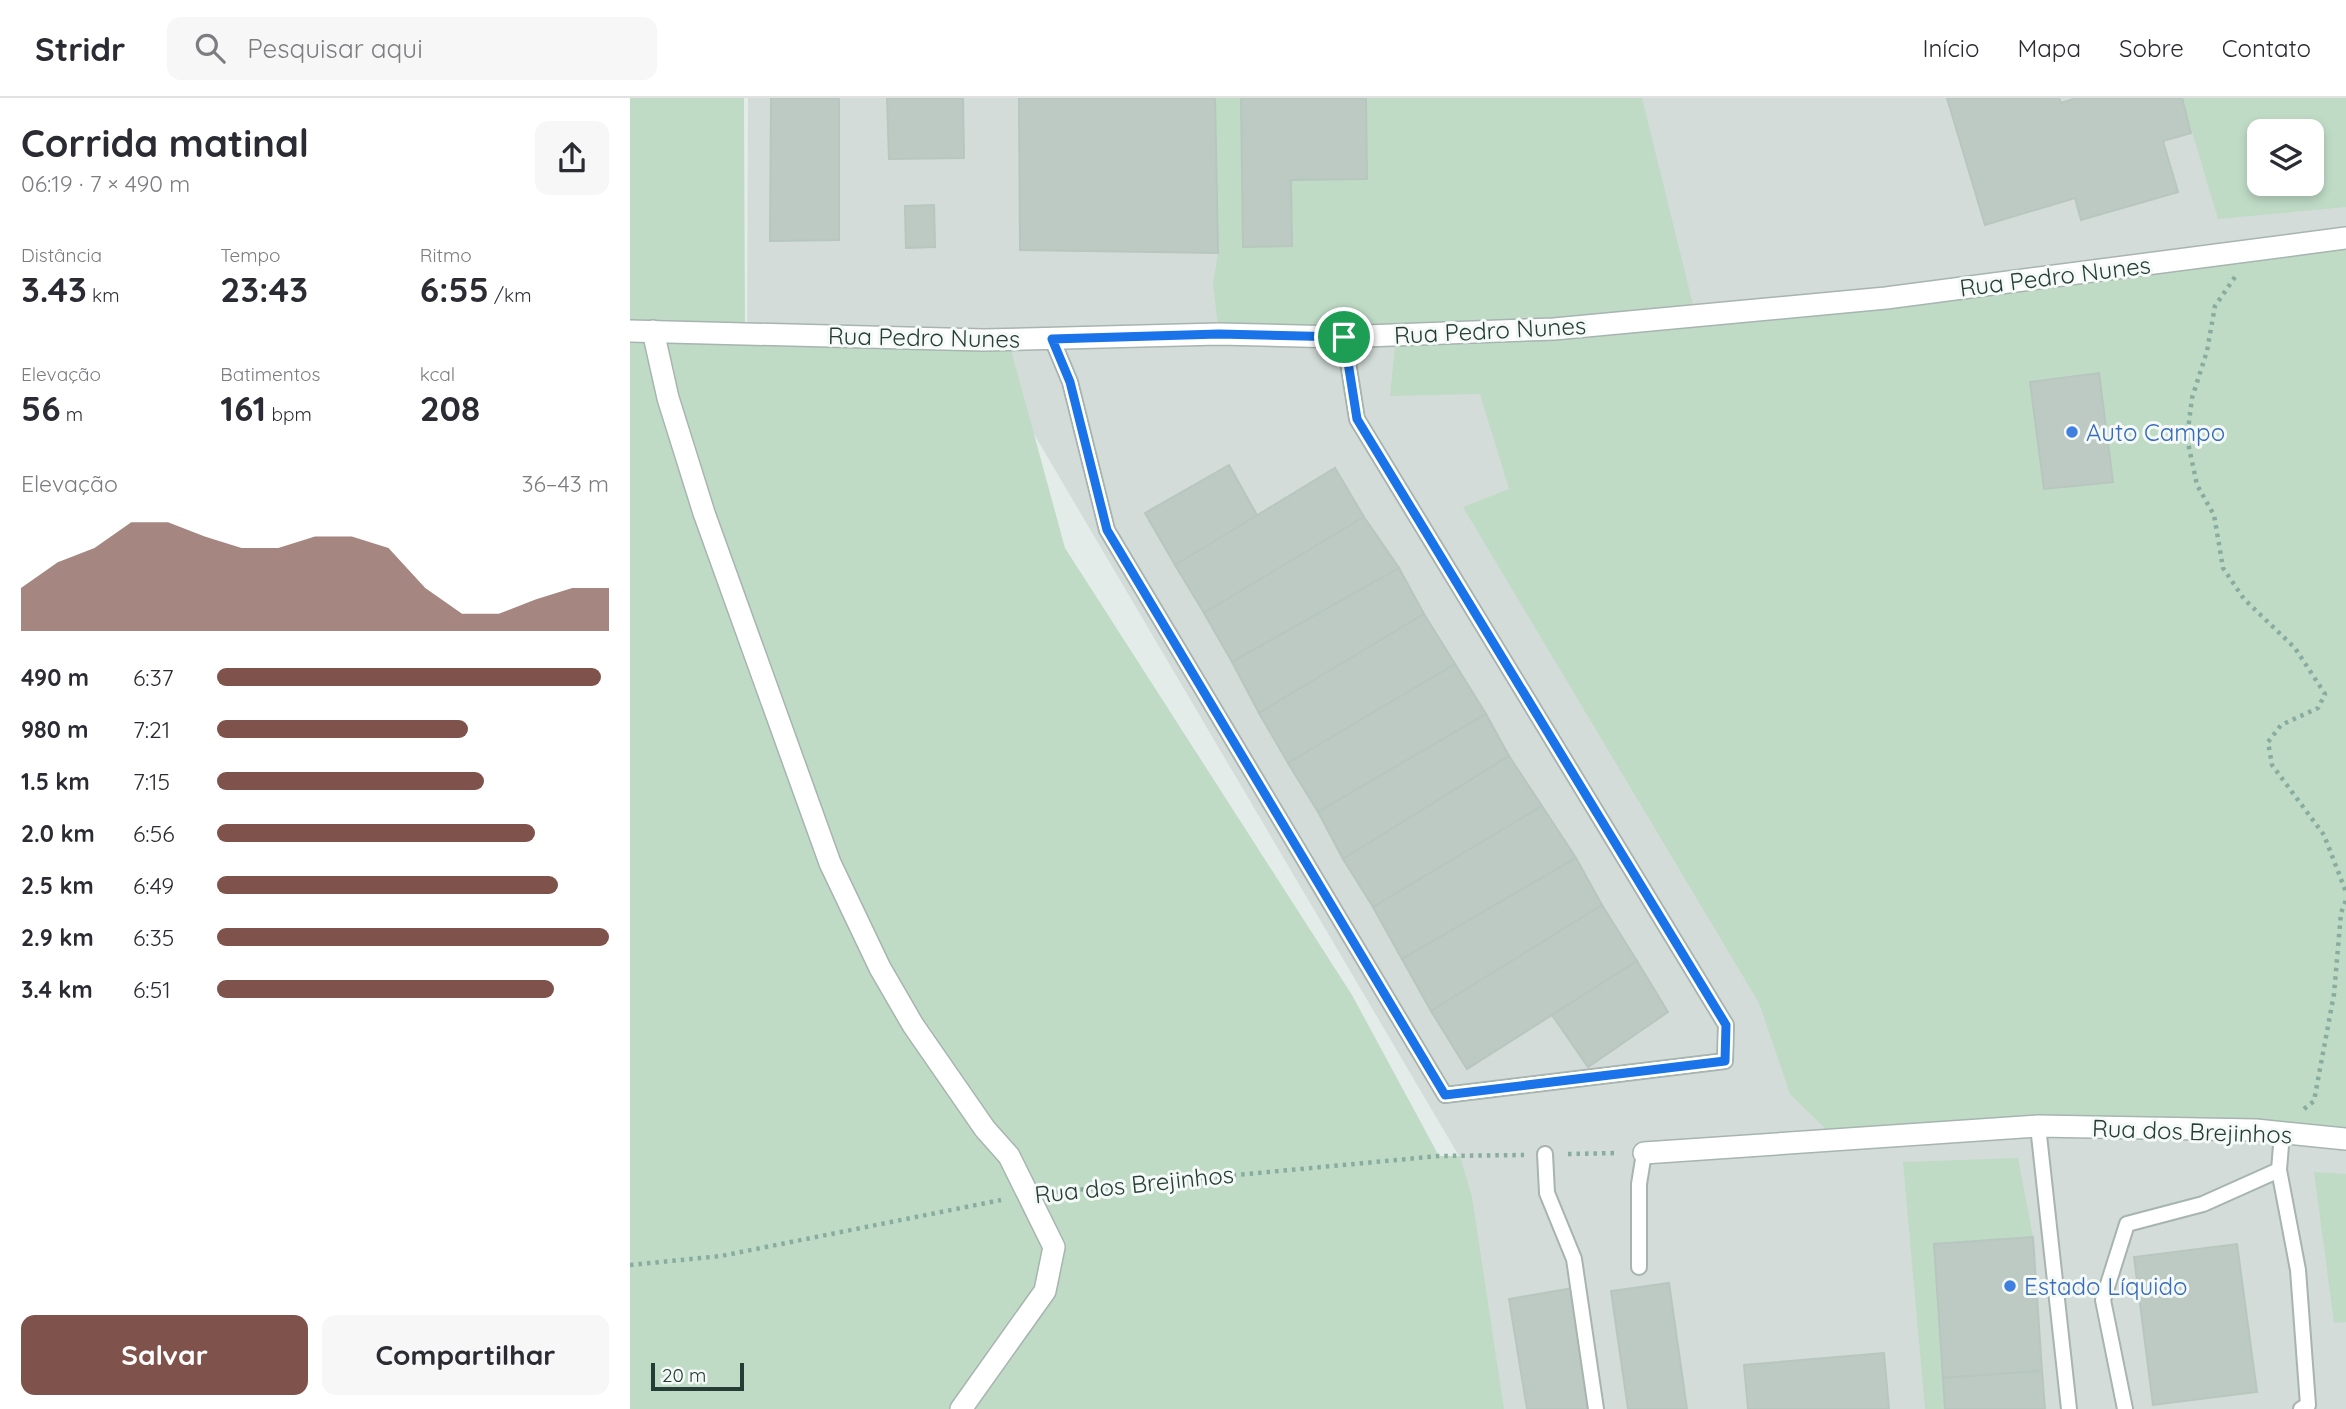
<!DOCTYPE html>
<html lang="pt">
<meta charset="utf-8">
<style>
body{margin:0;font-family:Quicksand,sans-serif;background:#f7f7f7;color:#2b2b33;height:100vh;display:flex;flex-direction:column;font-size:26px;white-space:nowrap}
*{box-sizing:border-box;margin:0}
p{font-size:23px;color:#7c7c81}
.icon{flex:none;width:38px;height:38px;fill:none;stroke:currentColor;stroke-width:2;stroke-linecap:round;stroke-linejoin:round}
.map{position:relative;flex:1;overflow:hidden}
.side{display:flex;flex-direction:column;background:#fff;width:630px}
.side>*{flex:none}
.controls{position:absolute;left:1617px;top:21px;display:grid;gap:14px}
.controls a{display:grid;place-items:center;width:77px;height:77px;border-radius:14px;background:#fff;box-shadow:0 4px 10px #0003;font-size:35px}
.scale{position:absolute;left:21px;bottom:18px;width:93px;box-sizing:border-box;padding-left:7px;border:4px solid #253d36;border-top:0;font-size:19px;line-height:24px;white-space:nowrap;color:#253d36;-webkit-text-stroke:5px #f5f9f7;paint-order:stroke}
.pin{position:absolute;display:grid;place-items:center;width:60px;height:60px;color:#fff;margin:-30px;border:4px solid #fff;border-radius:50%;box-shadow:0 2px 7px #0007}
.round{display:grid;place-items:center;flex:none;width:74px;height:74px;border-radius:14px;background:#f7f7f7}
.overview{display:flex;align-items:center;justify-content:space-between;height:119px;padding:0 21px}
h1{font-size:38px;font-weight:700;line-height:52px}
.figures{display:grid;grid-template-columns:repeat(3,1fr);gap:10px;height:119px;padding:7px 21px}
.figures div{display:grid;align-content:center}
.figures b{font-size:35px;font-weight:700}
.figures small{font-size:19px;font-weight:400}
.figures p{font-size:19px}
.chart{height:196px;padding:14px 21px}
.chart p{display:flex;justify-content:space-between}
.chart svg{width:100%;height:126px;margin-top:7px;fill:#7f534b;opacity:.7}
.button{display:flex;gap:14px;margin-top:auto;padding:14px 21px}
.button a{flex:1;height:80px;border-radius:14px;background:#7f534b;color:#fff;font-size:28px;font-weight:700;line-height:80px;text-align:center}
.button a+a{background:#f7f7f7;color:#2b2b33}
ul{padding:0 21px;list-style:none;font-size:23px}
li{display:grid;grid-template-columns:112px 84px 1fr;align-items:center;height:52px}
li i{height:18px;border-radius:9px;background:#7f534b}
header{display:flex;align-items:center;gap:42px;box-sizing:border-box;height:98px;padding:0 35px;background:#fff;border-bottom:2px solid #e1e1e2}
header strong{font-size:33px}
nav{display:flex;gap:38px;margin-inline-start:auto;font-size:24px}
.search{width:490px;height:63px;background:#f7f7f7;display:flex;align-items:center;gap:18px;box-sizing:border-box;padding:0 24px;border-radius:14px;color:#7c7c81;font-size:26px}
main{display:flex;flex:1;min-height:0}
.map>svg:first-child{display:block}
.built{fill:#d3dcd8;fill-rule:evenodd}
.green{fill:#bfdbc6;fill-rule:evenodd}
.building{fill:#bdcac4;stroke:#b7c6bf;stroke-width:2}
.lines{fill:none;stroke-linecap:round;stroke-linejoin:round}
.service-casing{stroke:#a7b4b0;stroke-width:18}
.minor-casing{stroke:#a7b4b0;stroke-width:24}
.path{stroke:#88ada0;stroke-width:4.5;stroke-dasharray:3.5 5;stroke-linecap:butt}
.service{stroke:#fff;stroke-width:14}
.minor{stroke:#fff;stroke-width:21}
.route-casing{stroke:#fff;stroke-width:14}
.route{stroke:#1a73e8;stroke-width:9}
.shop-dot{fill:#3f7fe0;stroke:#f5f9f7;stroke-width:2.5}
.labels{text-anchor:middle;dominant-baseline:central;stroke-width:6;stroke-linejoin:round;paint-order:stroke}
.street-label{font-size:24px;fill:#253d36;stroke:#f5f9f7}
.shop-label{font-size:24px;fill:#366cbe;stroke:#f5f9f7;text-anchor:start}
</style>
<header>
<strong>Stridr</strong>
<div class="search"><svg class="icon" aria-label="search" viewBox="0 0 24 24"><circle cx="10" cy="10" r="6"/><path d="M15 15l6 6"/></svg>Pesquisar aqui</div>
<nav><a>Início</a><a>Mapa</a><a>Sobre</a><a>Contato</a></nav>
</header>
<main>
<section class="side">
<div class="overview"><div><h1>Corrida matinal</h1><p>06:19 · 7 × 490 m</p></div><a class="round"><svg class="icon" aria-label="share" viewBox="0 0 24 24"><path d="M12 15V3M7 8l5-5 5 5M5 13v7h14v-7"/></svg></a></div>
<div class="figures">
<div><p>Distância</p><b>3.43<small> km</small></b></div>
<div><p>Tempo</p><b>23:43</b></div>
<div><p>Ritmo</p><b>6:55<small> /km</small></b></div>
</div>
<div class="figures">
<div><p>Elevação</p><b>56<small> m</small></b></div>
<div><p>Batimentos</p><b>161<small> bpm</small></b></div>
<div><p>kcal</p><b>208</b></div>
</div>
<div class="chart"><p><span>Elevação</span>36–43 m</p>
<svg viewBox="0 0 160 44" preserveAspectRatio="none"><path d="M0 44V29L10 20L20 15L30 6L40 6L50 11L60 15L70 15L80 11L90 11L100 15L110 29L120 38L130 38L140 33L150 29L160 29V44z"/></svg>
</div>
<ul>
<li><b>490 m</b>6:37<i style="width:98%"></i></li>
<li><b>980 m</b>7:21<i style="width:64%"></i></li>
<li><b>1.5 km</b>7:15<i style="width:68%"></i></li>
<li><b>2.0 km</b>6:56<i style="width:81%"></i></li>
<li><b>2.5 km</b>6:49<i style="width:87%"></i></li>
<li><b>2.9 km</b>6:35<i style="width:100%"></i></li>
<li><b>3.4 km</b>6:51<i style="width:86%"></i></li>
</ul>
<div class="button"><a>Salvar</a><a>Compartilhar</a></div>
</section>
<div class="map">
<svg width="1716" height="1311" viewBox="0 0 1716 1311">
<rect width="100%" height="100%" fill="#e4ece9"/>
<path class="built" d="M118,0h1598v1311h-861l-26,-253 -468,-795 -244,-8zM1629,33h53v53h-53z"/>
<g class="green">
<polygon points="0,0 114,0 115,236 378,241 435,450 722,897 809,1058 830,1058 842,1099 874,1311 0,1311"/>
<polygon points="585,0 1012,0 1066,219 1716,140 1716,1041 1626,1032 1207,1042 1160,996 1129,905 833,409 879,391 850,296 760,298 766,237 589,236 583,186 588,155"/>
<path d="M1552,0h164v109l-128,12zM1629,33h53v53h-53z"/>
<polygon points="1388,1060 1403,1139 1304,1146 1316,1311 1295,1311 1273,1064"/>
<polygon points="1684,1074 1716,1076 1716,1224 1704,1225"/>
</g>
<g class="building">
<polygon points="141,0 209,0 209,142 140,143"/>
<polygon points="257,0 333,0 334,60 259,61"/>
<polygon points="389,0 585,0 588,155 390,152"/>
<polygon points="611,0 736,0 737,81 661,82 662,148 613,149"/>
<polygon points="1317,0 1429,0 1431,5 1446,0 1552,0 1561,35 1533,43 1548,94 1451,122 1445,100 1355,127"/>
<polygon points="304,107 305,149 276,150 275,108"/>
<polygon points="1469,275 1483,384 1414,391 1400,284"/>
<polygon points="599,367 628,419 545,467 515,415"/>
<polygon points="705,370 734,419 574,515 545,467"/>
<polygon points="734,419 769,470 602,564 574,515"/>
<polygon points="769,470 794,516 629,615 602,564"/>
<polygon points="794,516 825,566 658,665 629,615"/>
<polygon points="825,566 856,616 688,714 658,665"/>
<polygon points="856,616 879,658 713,761 688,714"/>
<polygon points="879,658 912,708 743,809 713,761"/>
<polygon points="912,708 946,760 772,861 743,809"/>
<polygon points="946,760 972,807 801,913 772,861"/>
<polygon points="972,807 1007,863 837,971 801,913"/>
<polygon points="1007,863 1038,914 958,969 922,917"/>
<polygon points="1403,1139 1412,1273 1313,1280 1304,1146"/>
<polygon points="1607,1146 1627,1294 1523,1307 1504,1159"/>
<polygon points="1039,1185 1057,1311 998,1311 981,1193"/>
<polygon points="943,1190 963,1311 897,1311 879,1201"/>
<polygon points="1254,1255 1259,1311 1118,1311 1114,1267"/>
<polygon points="1412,1273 1415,1311 1315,1311 1313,1280"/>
</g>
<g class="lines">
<g class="service-casing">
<g id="service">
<polyline points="422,241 440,284 477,432 815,997 1095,963 1096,927 727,321 714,239"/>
<polyline points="1408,1028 1439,1311"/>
<polyline points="1652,1035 1649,1072 1668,1172 1678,1307 1671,1311"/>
<polyline points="915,1056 917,1095 944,1161 966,1311"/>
<polyline points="1009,1169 1009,1086 1014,1055"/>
<polyline points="1495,1311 1473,1202 1497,1126 1573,1106 1649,1072"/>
</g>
</g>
<g class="minor-casing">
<g id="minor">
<polyline points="0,233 354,242 589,236 709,239 924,231 1256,200 1716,140"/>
<polyline points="23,233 38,300 74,415 200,765 250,870 283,927 355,1031 379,1058 424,1149 415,1193 331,1311"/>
<polyline points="1014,1055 1408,1028 1626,1032 1716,1041"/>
</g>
</g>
<g class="path">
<polyline points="1605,179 1585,208 1577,253 1562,300 1557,340 1567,387 1584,417 1593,470 1614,501 1665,550 1695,596 1688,610 1651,627 1638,644 1642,667 1694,737 1716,794"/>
<polyline points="1674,1011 1684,1003 1704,896 1711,815 1716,802"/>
<polyline points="938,1056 988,1055"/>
<polyline points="425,1094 809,1058 894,1057"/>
<polyline points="0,1167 91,1158 371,1102"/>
</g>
<use href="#service" class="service"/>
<use href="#minor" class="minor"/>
</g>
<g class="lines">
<g class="route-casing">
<polygon id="route" points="589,236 714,239 727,321 1096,927 1095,963 815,997 477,432 440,284 422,241"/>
</g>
<use href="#route" class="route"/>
</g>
<g class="shop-dot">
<circle cx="1442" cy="334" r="7"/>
<circle cx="1380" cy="1188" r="7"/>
</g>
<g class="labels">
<g class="street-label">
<text transform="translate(1425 178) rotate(-7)">Rua Pedro Nunes</text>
<text transform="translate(860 232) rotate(-3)">Rua Pedro Nunes</text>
<text transform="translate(294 239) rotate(1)">Rua Pedro Nunes</text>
<text transform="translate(1562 1033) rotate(2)">Rua dos Brejinhos</text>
<text transform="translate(504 1086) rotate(-6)">Rua dos Brejinhos</text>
</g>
<g class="shop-label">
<text x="1456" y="334">Auto Campo</text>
<text x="1394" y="1188">Estado Líquido</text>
</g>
</g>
</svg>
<div class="controls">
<a><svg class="icon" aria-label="layers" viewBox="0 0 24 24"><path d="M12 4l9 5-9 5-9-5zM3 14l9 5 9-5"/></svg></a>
</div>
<div class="scale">20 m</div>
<div class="pin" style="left:714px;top:239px;background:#1e9e55"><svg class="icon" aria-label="arrive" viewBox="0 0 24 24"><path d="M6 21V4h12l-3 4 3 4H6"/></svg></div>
</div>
</main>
